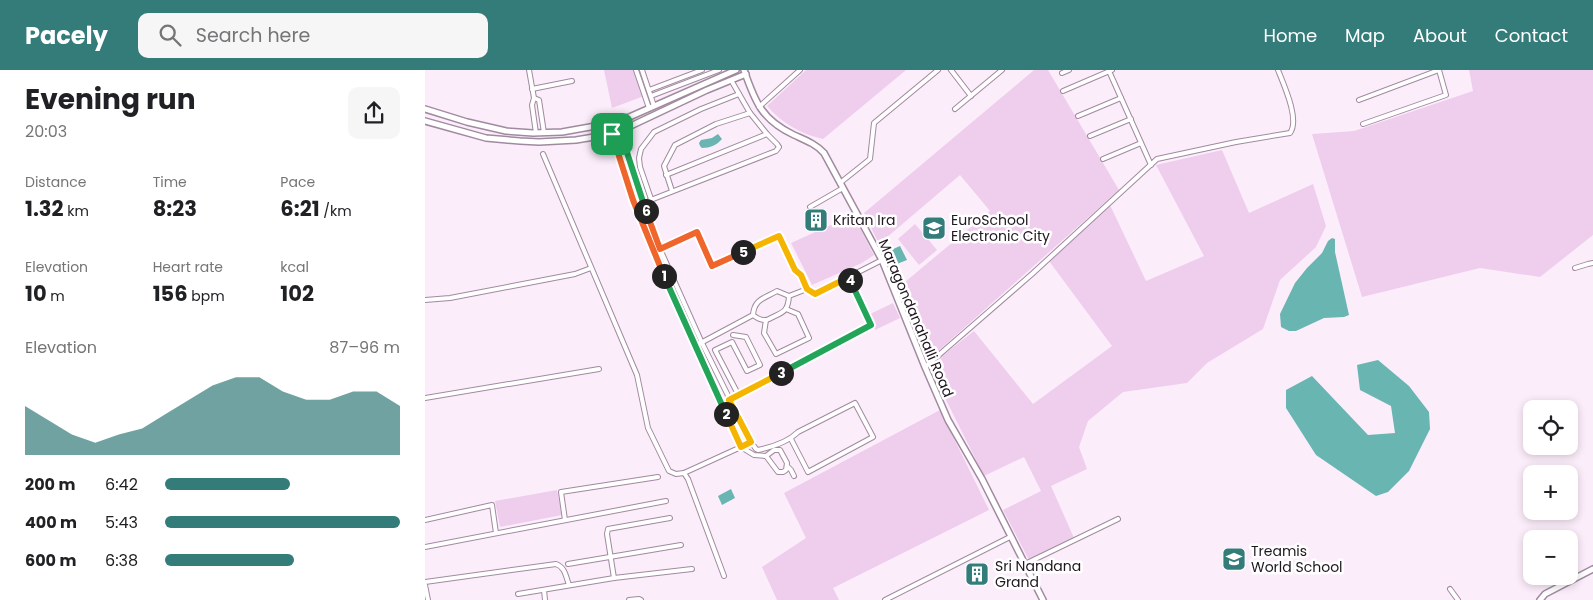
<!DOCTYPE html>
<meta charset="utf-8">
<style>
body{margin:0;font-family:Poppins,sans-serif;background:#f6f6f6;color:#202124;height:100vh;display:flex;flex-direction:column;font-size:19px;white-space:nowrap}
*{box-sizing:border-box;margin:0}
p{font-size:16px;color:#757577}
.icon{flex:none;width:28px;height:28px;fill:none;stroke:currentColor;stroke-width:2;stroke-linecap:round;stroke-linejoin:round}
.map{position:relative;flex:1;overflow:hidden}
.sheet{display:flex;flex-direction:column;background:#fff;width:425px}
.sheet>*{flex:none}
.tools{position:absolute;left:1098px;top:330px;display:grid;gap:10px}
.tools a{display:grid;place-items:center;width:55px;height:55px;border-radius:10px;background:#fff;box-shadow:0 2px 8px #0003;font-size:25px}
.pin{position:absolute;display:grid;place-items:center;width:42px;height:42px;color:#fff;margin:-21px;border-radius:10px;box-shadow:0 2px 8px #0006}
.km{position:absolute;width:25px;height:25px;margin:-12px;border-radius:50%;background:#222;color:#fff;font-size:14px;line-height:25px;text-align:center}
.round{display:grid;place-items:center;flex:none;width:52px;height:52px;border-radius:10px;background:#f6f6f6}
.summary{display:flex;align-items:center;justify-content:space-between;height:85px;padding:0 25px}
h1{font-size:28px;font-weight:700;line-height:38px}
.metrics{display:grid;grid-template-columns:repeat(3,1fr);gap:8px;height:85px;padding:5px 25px}
.metrics div{display:grid;align-content:center}
.metrics b{font-size:21px;font-weight:700}
.metrics small{font-size:14px;font-weight:400}
.metrics p{font-size:14px}
.chart{height:140px;padding:10px 25px}
.chart p{display:flex;justify-content:space-between}
.chart svg{width:100%;height:90px;margin-top:5px;fill:#337c7a;opacity:.7}
ul{padding:0 25px;list-style:none;font-size:16px}
li{display:grid;grid-template-columns:80px 60px 1fr;align-items:center;height:38px}
li i{height:12px;border-radius:6px;background:#337c7a}
header{display:flex;align-items:center;gap:30px;box-sizing:border-box;height:70px;padding:0 25px;background:#337c7a;color:#fff}
header strong{font-size:24px}
nav{display:flex;gap:28px;margin-inline-start:auto;font-size:18px}
.search{width:350px;height:45px;background:#f6f6f6;display:flex;align-items:center;gap:12px;box-sizing:border-box;padding:0 18px;border-radius:10px;color:#757577;font-size:19px}
main{display:flex;flex:1;min-height:0}
.map>svg:first-child{display:block}
.green{fill:#efceed}
.water{fill:#69b5b2}
.lines{fill:none;stroke-linecap:round;stroke-linejoin:round}
.minor-casing{stroke:#a18aa0;stroke-width:6}
.tertiary-casing{stroke:#a18aa0;stroke-width:8}
.minor{stroke:#fff;stroke-width:4}
.tertiary{stroke:#fff;stroke-width:5}
.split-1-casing{stroke:#fff;stroke-width:10}
.split-2-casing{stroke:#fff;stroke-width:10}
.split-3-casing{stroke:#fff;stroke-width:10}
.split-4-casing{stroke:#fff;stroke-width:10}
.split-5-casing{stroke:#fff;stroke-width:10}
.split-6-casing{stroke:#fff;stroke-width:10}
.split-7-casing{stroke:#fff;stroke-width:10}
.split-1{stroke:#f0652b;stroke-width:6}
.split-2{stroke:#22a559;stroke-width:6}
.split-3{stroke:#f5b400;stroke-width:6}
.split-4{stroke:#22a559;stroke-width:6}
.split-5{stroke:#f5b400;stroke-width:6}
.split-6{stroke:#f0652b;stroke-width:6}
.split-7{stroke:#22a559;stroke-width:6}
.labels{text-anchor:middle;dominant-baseline:central;stroke-width:5;stroke-linejoin:round;paint-order:stroke}
.poi-label{font-size:14px;fill:#1f171f;stroke:#fff;text-anchor:start}
.street-label{font-size:14px;fill:#1f171f;stroke:#fff}
</style>
<header>
<strong>Pacely</strong>
<div class="search"><svg class="icon" aria-label="search" viewBox="0 0 24 24"><circle cx="10" cy="10" r="6"/><path d="M15 15l6 6"/></svg>Search here</div>
<nav><a>Home</a><a>Map</a><a>About</a><a>Contact</a></nav>
</header>
<main>
<section class="sheet">
<div class="summary"><div><h1>Evening run</h1><p>20:03</p></div><a class="round"><svg class="icon" aria-label="share" viewBox="0 0 24 24"><path d="M12 15V3M7 8l5-5 5 5M5 13v7h14v-7"/></svg></a></div>
<div class="metrics">
<div><p>Distance</p><b>1.32<small> km</small></b></div>
<div><p>Time</p><b>8:23</b></div>
<div><p>Pace</p><b>6:21<small> /km</small></b></div>
</div>
<div class="metrics">
<div><p>Elevation</p><b>10<small> m</small></b></div>
<div><p>Heart rate</p><b>156<small> bpm</small></b></div>
<div><p>kcal</p><b>102</b></div>
</div>
<div class="chart"><p><span>Elevation</span>87–96 m</p>
<svg viewBox="0 0 160 44" preserveAspectRatio="none"><path d="M0 44V20L10 27L20 34L30 38L40 34L50 31L60 24L70 17L80 10L90 6L100 6L110 13L120 17L130 17L140 13L150 13L160 20V44z"/></svg>
</div>
<ul>
<li><b>200 m</b>6:42<i style="width:53%"></i></li>
<li><b>400 m</b>5:43<i style="width:100%"></i></li>
<li><b>600 m</b>6:38<i style="width:55%"></i></li>
</ul>
</section>
<div class="map">
<svg width="1168" height="530" viewBox="0 0 1168 530">
<rect width="100%" height="100%" fill="#fcedfb"/>
<g class="green">
<polygon points="179,0 209,0 219,26 187,38"/>
<path d="M381,0h100l-83,69c-23,-5 -41,-16 -56,-33z"/>
<polygon points="609,0 623,0 694,120 502,291 474,217 565,141 535,105 454,174 439,143"/>
<polygon points="1044,0 1168,0 1168,165 1115,207 1055,198 937,227 887,64 929,61 1048,21"/>
<polygon points="797,80 824,143 888,114 901,156 891,177 855,210 838,259 782,293 762,313 698,322 663,351 654,377 662,399 626,416 649,468 604,490 578,440 616,421 599,387 559,406 504,296 549,261 608,334 687,276 624,191 685,135 721,211 779,186 731,95"/>
<polygon points="428,145 449,185 437,193 387,215 366,173"/>
<polygon points="490,154 512,180 494,195 473,169"/>
<polygon points="468,233 475,248 450,260 443,245"/>
<polygon points="515,340 564,440 408,518 414,530 352,530 337,497 381,468 359,423"/>
<polygon points="132,420 137,445 75,457 70,431"/>
</g>
<g class="water">
<path d="M293,64l4,5c-5,6 -12,9 -20,9l-2,-2 -1,-3 2,-3 11,-2z"/>
<polygon points="907,168 910,169 910,182 924,245 919,247 899,248 871,261 864,261 856,257 855,244 870,213 882,198 897,183 903,171"/>
<polygon points="475,176 482,190 472,194 466,180"/>
<polygon points="953,290 984,316 1004,342 1005,359 984,401 963,422 951,426 891,385 861,338 861,320 887,306 943,365 970,363 966,336 935,320 932,295"/>
<polygon points="306,419 310,428 297,435 293,426"/>
</g>
<g class="lines">
<g class="minor-casing">
<g id="minor">
<polyline points="104,0 109,28"/>
<polyline points="211,0 224,38"/>
<polyline points="217,0 229,36"/>
<polyline points="526,0 546,26"/>
<polyline points="684,1 726,95"/>
<polyline points="637,3 644,0"/>
<polyline points="107,19 147,11"/>
<polyline points="224,20 277,0"/>
<polyline points="638,21 687,0"/>
<polyline points="226,26 294,0"/>
<polyline points="934,30 1014,0"/>
<polyline points="334,37 375,0"/>
<polyline points="530,39 577,0"/>
<polyline points="653,46 696,28"/>
<path d="M184,54c31,111 83,218 132,323l10,-5 -49,-99 -46,-103 -36,-109 -2,-9"/>
<polyline points="938,54 1021,25 1014,0"/>
<polyline points="111,63 107,35 109,28 114,30 119,63"/>
<polyline points="665,66 706,49"/>
<polyline points="118,84 212,305 223,358 244,401 251,404 259,403 316,377 329,385 341,386"/>
<polyline points="678,89 716,73"/>
<polyline points="241,105 342,64 325,43 306,10"/>
<polyline points="415,113 445,89 449,53 513,0"/>
<polyline points="247,121 239,96 250,75 291,54 325,43"/>
<polyline points="226,129 215,97 214,88 216,79 229,62 276,39 314,24"/>
<polyline points="218,133 351,81 354,77 352,74 342,64"/>
<polyline points="385,137 418,118"/>
<polyline points="235,179 272,162 287,196 354,166 370,200 376,205 382,219"/>
<polyline points="1150,198 1163,194 1168,193"/>
<path d="M364,226c-1,17 -7,16 -20,23 -6,3 -11,0 -16,-4 1,-16 12,-17 24,-24l12,5 18,-7 8,5 67,-34"/>
<polyline points="0,230 25,228 150,204 166,198"/>
<polyline points="341,250 339,263 351,284 384,268 373,244 361,239"/>
<polyline points="308,265 321,267 335,295 322,301 307,272 290,280 314,326"/>
<polyline points="270,276 328,245"/>
<path d="M500,297l107,-93 125,-115 79,-17 54,-9c10,-13 -6,-48 -12,-63"/>
<polyline points="0,328 174,299"/>
<polyline points="305,330 446,255 423,207"/>
<path d="M326,372l5,7 2,1c14,-3 30,-8 40,-18l57,-29 18,34 -65,35 -17,-33"/>
<polygon points="349,380 355,380 362,393 361,400 358,402 353,402 341,386"/>
<polyline points="362,396 366,400 369,406"/>
<polyline points="259,403 263,409 299,506"/>
<polyline points="0,450 67,435 71,463"/>
<polyline points="140,450 136,422 233,407"/>
<polyline points="0,477 241,431"/>
<polyline points="143,494 256,475"/>
<polyline points="600,494 693,449"/>
<polyline points="189,508 182,464 183,459 245,448"/>
<path d="M0,512l131,-18c9,3 10,13 13,21"/>
<polyline points="0,515 3,530"/>
<polyline points="1025,519 1033,530"/>
<polyline points="119,520 120,530"/>
<polyline points="93,524 189,508 267,499"/>
<polyline points="204,530 214,529 216,530"/>
<polyline points="460,530 585,467"/>
</g>
</g>
<g class="tertiary-casing">
<g id="tertiary">
<path d="M319,0c11,32 18,50 50,65 11,5 22,9 30,18l58,107 43,107 23,53 34,59 61,121"/>
<polyline points="0,39 42,52 81,61 108,63 137,62 193,52 311,0"/>
<polyline points="0,51 61,68 95,71 114,72 151,70 187,64 195,61 282,20 321,4"/>
<polyline points="1115,530 1120,524 1168,499"/>
</g>
</g>
<use href="#minor" class="minor"/>
<use href="#tertiary" class="tertiary"/>
</g>
<g class="lines">
<g class="split-1-casing">
<polyline id="split-1" points="187,64 208,130 239,206"/>
</g>
<g class="split-2-casing">
<polyline id="split-2" points="239,206 301,344"/>
</g>
<g class="split-3-casing">
<polyline id="split-3" points="301,344 316,377 326,372 304,330 356,303"/>
</g>
<g class="split-4-casing">
<polyline id="split-4" points="356,303 446,255 425,210"/>
</g>
<g class="split-5-casing">
<polyline id="split-5" points="318,182 354,166 370,200 376,205 382,219 390,224 424,207 425,210"/>
</g>
<g class="split-6-casing">
<polyline id="split-6" points="221,141 235,179 272,162 287,196 318,182"/>
</g>
<g class="split-7-casing">
<polyline id="split-7" points="187,64 195,61 221,141"/>
</g>
<use href="#split-1" class="split-1"/>
<use href="#split-2" class="split-2"/>
<use href="#split-3" class="split-3"/>
<use href="#split-4" class="split-4"/>
<use href="#split-5" class="split-5"/>
<use href="#split-6" class="split-6"/>
<use href="#split-7" class="split-7"/>
</g>
<defs>
<g id="building-square" transform="scale(1.25)"><rect x="-9" y="-9" width="18" height="18" rx="4" fill="#337c7a" stroke="#fff"/><path d="M-4-6H4V6H1V3H-1V6H-4ZM-2.5-4.3h1.7v1.8h-1.7ZM.8-4.3h1.7v1.8H.8ZM-2.5-1h1.7V.8h-1.7ZM.8-1h1.7V.8H.8Z" fill="#fff"/></g>
<g id="school-square" transform="scale(1.25)"><rect x="-9" y="-9" width="18" height="18" rx="4" fill="#337c7a" stroke="#fff"/><path d="M0-5L7-2L0 1L-7-2ZM-4 1L0 2.5L4 1V4Q0 6-4 4Z" fill="#fff"/></g>
</defs>
<g fill-rule="evenodd">
<use href="#building-square" x="391" y="150"/>
<use href="#school-square" x="509" y="158"/>
<use href="#school-square" x="809" y="489"/>
<use href="#building-square" x="552" y="504"/>
</g>
<g class="labels">
<g class="poi-label">
<text x="408" y="150">Kritan Ira</text>
<text x="526" y="150">EuroSchool<tspan x="526" dy="16">Electronic City</tspan></text>
<text x="826" y="481">Treamis<tspan x="826" dy="16">World School</tspan></text>
<text x="570" y="496">Sri Nandana<tspan x="570" dy="16">Grand</tspan></text>
</g>
<g class="street-label">
<text transform="translate(491 248) rotate(67)">Maragondanahalli Road</text>
</g>
</g>
</svg>
<div class="tools">
<a><svg class="icon" aria-label="locate" viewBox="0 0 24 24"><circle cx="12" cy="12" r="6"/><path d="M12 2v4M12 18v4M2 12h4M18 12h4"/></svg></a>
<a>+</a>
<a>−</a>
</div>
<div class="pin" style="left:187px;top:64px;background:#1e9e55"><svg class="icon" aria-label="arrive" viewBox="0 0 24 24"><path d="M6 21V4h12l-3 4 3 4H6"/></svg></div>
<b class="km" style="left:239px;top:206px">1</b>
<b class="km" style="left:301px;top:344px">2</b>
<b class="km" style="left:356px;top:303px">3</b>
<b class="km" style="left:425px;top:210px">4</b>
<b class="km" style="left:318px;top:182px">5</b>
<b class="km" style="left:221px;top:141px">6</b>
</div>
</main>
